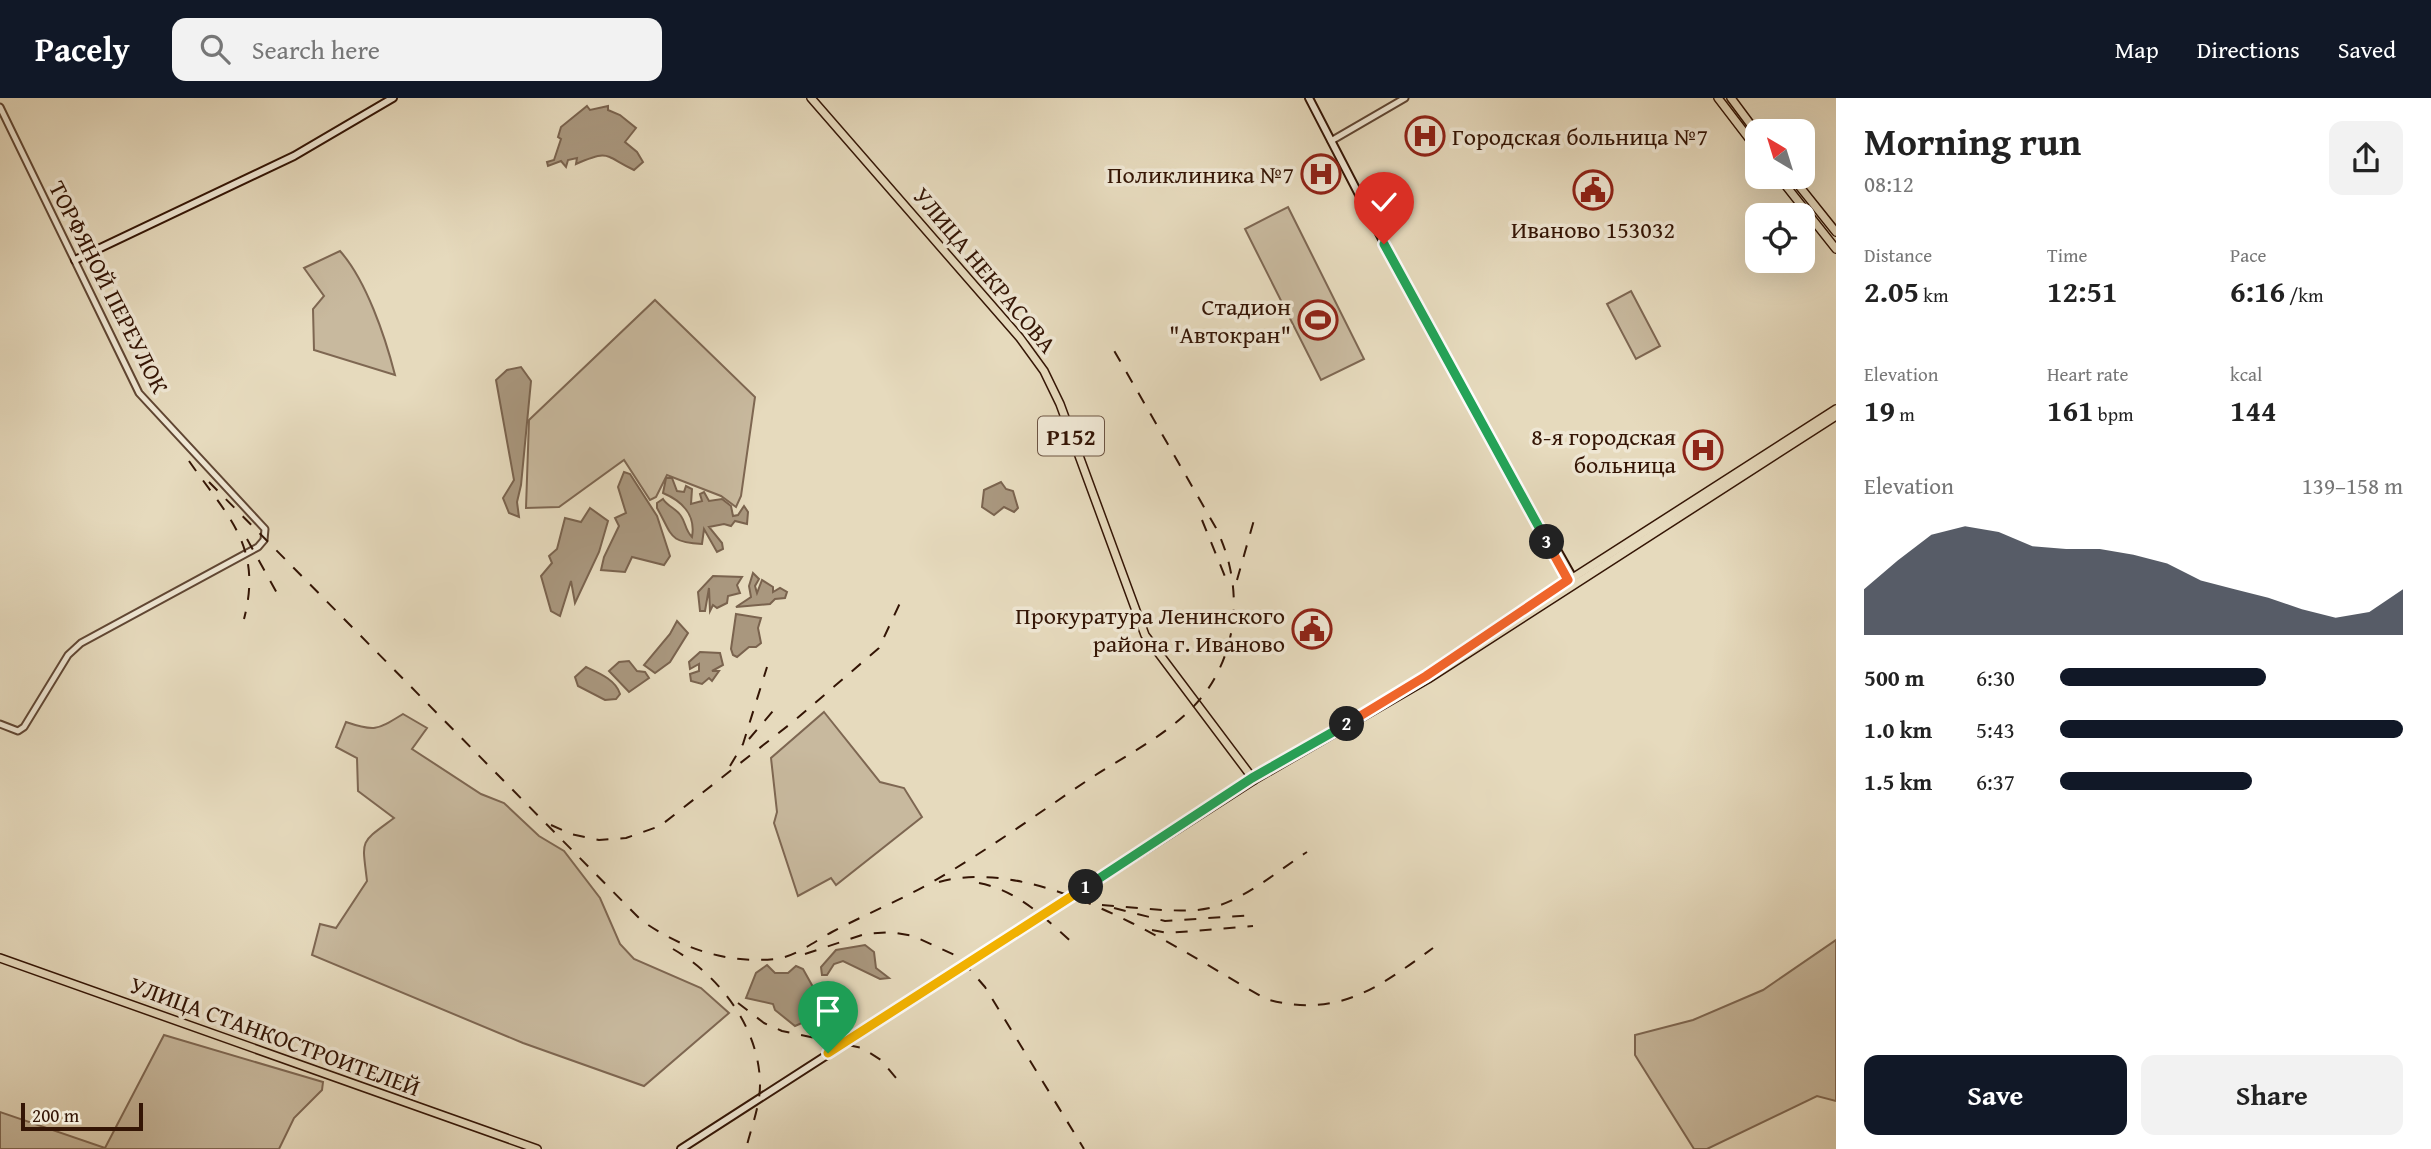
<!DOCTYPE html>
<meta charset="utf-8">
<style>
body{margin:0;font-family:"Gentium Book Plus",serif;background:#f2f2f2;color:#222;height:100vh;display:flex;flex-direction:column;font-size:26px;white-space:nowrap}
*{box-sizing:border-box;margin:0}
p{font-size:23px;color:#767676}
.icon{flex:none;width:38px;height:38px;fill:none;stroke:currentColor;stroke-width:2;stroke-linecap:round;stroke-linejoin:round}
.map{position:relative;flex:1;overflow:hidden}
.drawer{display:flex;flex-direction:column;background:#fff;width:595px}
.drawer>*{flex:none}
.needle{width:46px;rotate:322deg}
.tools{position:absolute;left:1745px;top:21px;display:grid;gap:14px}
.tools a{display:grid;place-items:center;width:70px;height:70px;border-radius:14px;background:#fff;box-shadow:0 7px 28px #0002;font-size:35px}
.scale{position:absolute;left:21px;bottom:18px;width:122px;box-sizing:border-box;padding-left:7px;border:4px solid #341505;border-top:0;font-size:19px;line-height:24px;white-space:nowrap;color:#341505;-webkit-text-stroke:5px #efe7d4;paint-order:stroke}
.pin{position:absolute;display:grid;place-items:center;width:60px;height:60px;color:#fff;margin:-72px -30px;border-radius:50% 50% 50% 0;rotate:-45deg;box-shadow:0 0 7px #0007}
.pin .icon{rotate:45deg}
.km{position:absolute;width:35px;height:35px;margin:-18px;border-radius:50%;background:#222;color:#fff;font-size:19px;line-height:35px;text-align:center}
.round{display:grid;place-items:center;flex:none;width:74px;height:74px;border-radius:14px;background:#f2f2f2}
.summary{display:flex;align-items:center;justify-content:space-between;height:119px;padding:0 28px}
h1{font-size:38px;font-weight:600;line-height:52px}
.metrics{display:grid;grid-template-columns:repeat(3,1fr);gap:10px;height:119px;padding:7px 28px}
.metrics div{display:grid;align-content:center}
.metrics b{font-size:30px;font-weight:600}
.metrics small{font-size:19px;font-weight:400}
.metrics p{font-size:19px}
.chart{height:196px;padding:14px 28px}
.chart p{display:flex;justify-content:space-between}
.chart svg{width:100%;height:126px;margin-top:7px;fill:#111827;opacity:.7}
.button{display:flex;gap:14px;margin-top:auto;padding:14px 28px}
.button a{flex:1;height:80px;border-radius:14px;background:#111827;color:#fff;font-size:28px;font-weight:600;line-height:80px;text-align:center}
.button a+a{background:#f2f2f2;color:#222}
ul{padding:0 28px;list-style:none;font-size:23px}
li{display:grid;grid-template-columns:112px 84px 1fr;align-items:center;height:52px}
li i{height:18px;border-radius:9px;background:#111827}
header{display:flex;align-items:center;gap:42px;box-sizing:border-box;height:98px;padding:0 35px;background:#111827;color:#fff}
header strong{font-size:33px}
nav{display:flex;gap:38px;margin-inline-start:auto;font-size:24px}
.search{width:490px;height:63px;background:#f2f2f2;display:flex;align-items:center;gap:18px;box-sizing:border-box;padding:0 24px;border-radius:14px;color:#767676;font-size:26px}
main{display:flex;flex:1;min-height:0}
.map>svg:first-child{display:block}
.green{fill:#c8b99e;stroke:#7e6752;stroke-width:2}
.water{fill:#a9977e;stroke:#7a634e;stroke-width:2}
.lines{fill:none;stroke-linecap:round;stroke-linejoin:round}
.tertiary-casing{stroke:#604633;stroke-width:9}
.secondary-casing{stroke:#341505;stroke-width:10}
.primary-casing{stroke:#341505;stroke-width:10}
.trunk-casing{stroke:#341505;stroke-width:10}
.tertiary{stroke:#efe7d4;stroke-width:5}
.secondary{stroke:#efe7d4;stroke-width:6}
.primary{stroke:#e6dabd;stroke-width:7}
.trunk{stroke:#e6dabd;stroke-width:7}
.rail{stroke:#341505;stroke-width:2;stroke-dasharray:12 12;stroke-linecap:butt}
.split-1-casing{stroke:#fff;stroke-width:14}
.split-2-casing{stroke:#fff;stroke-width:14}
.split-3-casing{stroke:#fff;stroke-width:14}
.split-4-casing{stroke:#fff;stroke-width:14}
.split-1{stroke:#f5b400;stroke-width:9}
.split-2{stroke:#22a559;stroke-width:9}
.split-3{stroke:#f0652b;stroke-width:9}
.split-4{stroke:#22a559;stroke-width:9}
.labels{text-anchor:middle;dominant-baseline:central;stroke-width:7;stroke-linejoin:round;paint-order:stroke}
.shield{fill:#efe7d4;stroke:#6c5443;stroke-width:2}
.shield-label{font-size:23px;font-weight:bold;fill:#341505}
.poi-label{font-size:24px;fill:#341505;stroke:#efe7d4;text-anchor:end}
.street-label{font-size:24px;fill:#341505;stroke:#efe7d4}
</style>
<header>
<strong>Pacely</strong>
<div class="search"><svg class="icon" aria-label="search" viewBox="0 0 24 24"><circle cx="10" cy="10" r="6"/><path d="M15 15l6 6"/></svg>Search here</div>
<nav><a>Map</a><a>Directions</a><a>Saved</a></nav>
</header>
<main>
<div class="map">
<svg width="1836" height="1051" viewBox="0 0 1836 1051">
<rect width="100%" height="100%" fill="#e6dabd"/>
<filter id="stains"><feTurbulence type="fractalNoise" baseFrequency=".00286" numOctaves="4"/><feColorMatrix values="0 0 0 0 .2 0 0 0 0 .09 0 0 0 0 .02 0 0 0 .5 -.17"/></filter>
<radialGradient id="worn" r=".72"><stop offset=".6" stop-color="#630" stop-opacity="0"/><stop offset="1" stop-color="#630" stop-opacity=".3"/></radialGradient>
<g class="green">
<polygon points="1288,109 1364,261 1321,282 1245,131"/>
<path d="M340,153c26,29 45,85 55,124l-81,-25 -1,-41 11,-13 -20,-28z"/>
<polygon points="1631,193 1660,248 1636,261 1607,206"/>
<polygon points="655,202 755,299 741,398 736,409 721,398 667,377 656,399 650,402 624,362 559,409 526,410 529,322"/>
<polygon points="824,614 880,684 904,690 922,719 836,787 831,780 798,798 774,725 777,714 771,660"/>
<path d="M403,616l24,14 -15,21 69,45 23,9 35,33 25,15 36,47 20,46 14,15 67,29 28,25 -85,73 -121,-43 -211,-88 8,-31 16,4 31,-47c-5,-43 -8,-37 27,-63l-36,-27 -1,-33 -21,-11 10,-25c29,10 31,8 57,-8z"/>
<polygon points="1836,842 1836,1003 1817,998 1707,1051 1694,1051 1635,957 1635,937 1693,922 1763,892"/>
<polygon points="164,937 323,984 322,992 294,1020 279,1051 0,1051 0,1014 105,1050"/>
</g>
<g class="water">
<path d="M587,8l3,4 18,-4v4l12,5 16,13 -11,14 12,10 6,10 -9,8c-30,-14 -23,-21 -58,-6l1,-6 -9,2 -2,7 -5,-6 -13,5 -1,-4 7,-2 7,-21 -3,-2 3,-10z"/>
<polygon points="521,269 531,283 521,387 517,404 519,419 509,415 503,400 514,382 496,282 507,272"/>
<polygon points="624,374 630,376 657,418 670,458 664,467 632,459 625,474 601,472 604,459 619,428 615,420 626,415 618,389"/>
<path d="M666,380h6l5,13 7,1 2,-6 6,3 -1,15 11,-3 -2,-7 4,-2 5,9 13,-2 9,7 2,10 5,-1 6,-9 4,6 -1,12 -12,-3 -4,5 -7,-2 -15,3 13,16 1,6 -6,3 -13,-23 -2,15c-34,-2 -29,-8 -45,-36v-5l6,-4c5,8 13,9 18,17 5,7 4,14 11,21 4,-22 -10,-36 -29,-44z"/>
<polygon points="1001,384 1006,391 1013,393 1018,410 1014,414 1004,409 994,417 982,409 984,392"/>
<polygon points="590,410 608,423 599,454 575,505 571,483 560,518 551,513 541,478 552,465 549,458 557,451 565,420 581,424"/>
<polygon points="753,475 759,481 755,488 757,495 762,482 773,489 773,494 780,490 787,494 785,500 775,501 770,506 736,509 751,499 749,488"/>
<polygon points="713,478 742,479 737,487 740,495 728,498 727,505 717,510 713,507 710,513 709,490 705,513 700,513 698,494"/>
<polygon points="736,516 761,520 758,530 761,545 756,549 749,549 737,559 733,557 731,551"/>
<polygon points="677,523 688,535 670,564 655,575 644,567 670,536"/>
<polygon points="700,554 720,555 723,567 712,573 719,573 712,583 709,580 702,586 691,583 690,576 699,573 699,566 690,571 689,564"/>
<polygon points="629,563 637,573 645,574 649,580 629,594 609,573 619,564"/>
<path d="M586,569c13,6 30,13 34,27l-4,5 -11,1 -27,-14 -3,-9z"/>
<polygon points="865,847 874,854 876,870 889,880 880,881 843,863 834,866 827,877 822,877 821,869 836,852"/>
<polygon points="767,867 775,875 788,875 796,868 803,871 813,889 808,912 811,921 795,928 775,912 773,906 746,900 756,875"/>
</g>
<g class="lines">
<g class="tertiary-casing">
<g id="tertiary">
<polyline points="0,9 139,295 265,431 264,442 258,449 81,545 68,557 24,629 18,633 0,626"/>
<polyline points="1331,43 1405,0"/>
</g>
</g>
<g class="secondary-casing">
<g id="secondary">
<polyline points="1309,0 1412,199 1570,485"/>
<polyline points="75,162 294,58 393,0"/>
<polyline points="1552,443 1574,482"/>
<polyline points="681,1051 1254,682"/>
</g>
</g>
<g class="primary-casing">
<g id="primary">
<polyline points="811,0 1020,240 1044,273 1060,306 1145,537 1254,682 1428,581 1836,318"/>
<polyline points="1529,508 1836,311"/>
<polyline points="0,860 537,1051"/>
</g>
</g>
<g class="trunk-casing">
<g id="trunk">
<polyline points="1718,0 1757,51"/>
<polyline points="1731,0 1757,35"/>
<polyline points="1779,79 1836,151"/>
<polyline points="1792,79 1836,134"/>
</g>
</g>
<use href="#tertiary" class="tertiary"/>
<use href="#secondary" class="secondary"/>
<use href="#primary" class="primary"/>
<use href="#trunk" class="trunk"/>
<g class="rail">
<path d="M189,363c39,56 74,85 55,158"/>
<path d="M209,384l432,438c39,28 86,44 134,39 20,-2 40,-18 57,-27 32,-17 64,-30 95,-47 57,-32 110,-71 164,-107 40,-26 89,-49 117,-89 33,-49 33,-110 8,-161l-104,-181"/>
<polyline points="1202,422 1226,481"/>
<polyline points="247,441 278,497"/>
<polyline points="1237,482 1256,415"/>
<polyline points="749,641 779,606"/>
<polyline points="730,668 743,646 767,569"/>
<polyline points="551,727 571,736 599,742 626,740 660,728 794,623 879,550 900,505"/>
<path d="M939,784c102,-28 240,68 327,117 71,20 112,-11 167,-51"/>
<path d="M979,785c40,8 67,36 97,63"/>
<path d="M1102,807c31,2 63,7 94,5 40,-2 78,-37 111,-58"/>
<polyline points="1114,810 1165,823 1255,817"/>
<polyline points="1152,832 1168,835 1253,828"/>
<path d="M673,851c47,27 87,80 87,136 0,21 -9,43 -14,64"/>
<polyline points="805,856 865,836 891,834 913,838 959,859 985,889 1084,1051"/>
<polyline points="738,905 764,925 782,933 862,950 881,962 902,987"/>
</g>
</g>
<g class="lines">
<g class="split-1-casing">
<polyline id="split-1" points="828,955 1086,789"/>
</g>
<g class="split-2-casing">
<polyline id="split-2" points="1086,789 1252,680 1347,626"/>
</g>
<g class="split-3-casing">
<polyline id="split-3" points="1347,626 1426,578 1568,482 1547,444"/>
</g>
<g class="split-4-casing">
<polyline id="split-4" points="1384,146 1547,444"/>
</g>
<use href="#split-1" class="split-1"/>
<use href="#split-2" class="split-2"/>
<use href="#split-3" class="split-3"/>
<use href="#split-4" class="split-4"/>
</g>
<defs>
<g id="hospital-ring" transform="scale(2.0125)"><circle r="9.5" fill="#efe7d4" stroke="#8f2418" stroke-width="1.5"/><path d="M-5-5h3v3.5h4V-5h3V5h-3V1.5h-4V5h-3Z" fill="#8f2418"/></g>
<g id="civic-ring" transform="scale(2.0125)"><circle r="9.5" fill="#efe7d4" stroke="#8f2418" stroke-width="1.5"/><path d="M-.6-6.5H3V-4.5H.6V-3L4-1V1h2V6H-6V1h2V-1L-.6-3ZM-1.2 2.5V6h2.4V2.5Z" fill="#8f2418"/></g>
<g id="stadium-ring" transform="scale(2.0125)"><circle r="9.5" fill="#efe7d4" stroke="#8f2418" stroke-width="1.5"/><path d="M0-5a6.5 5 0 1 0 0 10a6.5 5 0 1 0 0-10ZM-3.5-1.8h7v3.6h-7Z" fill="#8f2418"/></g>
</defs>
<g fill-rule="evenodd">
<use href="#hospital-ring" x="1425" y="38"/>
<use href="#hospital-ring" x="1321" y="76"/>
<use href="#civic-ring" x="1593" y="92"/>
<use href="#stadium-ring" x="1318" y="222"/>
<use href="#hospital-ring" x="1703" y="352"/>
<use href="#civic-ring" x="1312" y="531"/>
</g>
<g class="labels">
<rect class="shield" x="1038" y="318.5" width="66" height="39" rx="5"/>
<g class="shield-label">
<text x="1071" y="338">Р152</text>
</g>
<g class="poi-label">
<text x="1452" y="38" text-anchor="start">Городская больница №7</text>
<text x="1294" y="76">Поликлиника №7</text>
<text x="1593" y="131" text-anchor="middle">Иваново 153032</text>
<text x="1291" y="208">Стадион<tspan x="1291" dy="28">"Автокран"</tspan></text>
<text x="1676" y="338">8-я городская<tspan x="1676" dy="28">больница</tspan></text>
<text x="1285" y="517">Прокуратура Ленинского<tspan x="1285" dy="28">района г. Иваново</tspan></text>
</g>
<g class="street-label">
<text transform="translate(985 172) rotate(50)">УЛИЦА НЕКРАСОВА</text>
<text transform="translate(109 189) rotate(63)">ТОРФЯНОЙ ПЕРЕУЛОК</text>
<text transform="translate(275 938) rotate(20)">УЛИЦА СТАНКОСТРОИТЕЛЕЙ</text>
</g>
</g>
<rect width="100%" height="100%" filter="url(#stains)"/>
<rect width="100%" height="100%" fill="url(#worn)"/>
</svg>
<div class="tools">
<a><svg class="needle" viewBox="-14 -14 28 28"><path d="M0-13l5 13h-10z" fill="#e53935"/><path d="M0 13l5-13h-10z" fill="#767676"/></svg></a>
<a><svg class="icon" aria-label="locate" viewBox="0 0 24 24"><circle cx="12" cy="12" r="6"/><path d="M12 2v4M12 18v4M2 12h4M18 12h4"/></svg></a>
</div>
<div class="scale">200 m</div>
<div class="pin" style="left:828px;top:955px;background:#1e9e55"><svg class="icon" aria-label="arrive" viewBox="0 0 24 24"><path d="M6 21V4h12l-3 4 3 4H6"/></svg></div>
<div class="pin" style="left:1384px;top:146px;background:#d93025"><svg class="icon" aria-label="check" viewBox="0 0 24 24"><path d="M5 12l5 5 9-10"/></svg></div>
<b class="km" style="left:1086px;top:789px">1</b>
<b class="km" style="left:1347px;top:626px">2</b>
<b class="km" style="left:1547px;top:444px">3</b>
</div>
<section class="drawer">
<div class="summary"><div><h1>Morning run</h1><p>08:12</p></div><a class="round"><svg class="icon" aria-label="share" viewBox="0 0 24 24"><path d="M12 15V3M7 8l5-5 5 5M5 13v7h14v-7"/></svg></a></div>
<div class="metrics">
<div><p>Distance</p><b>2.05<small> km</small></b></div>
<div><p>Time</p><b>12:51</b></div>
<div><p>Pace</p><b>6:16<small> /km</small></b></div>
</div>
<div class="metrics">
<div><p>Elevation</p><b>19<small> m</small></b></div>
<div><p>Heart rate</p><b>161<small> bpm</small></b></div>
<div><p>kcal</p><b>144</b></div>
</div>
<div class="chart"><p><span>Elevation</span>139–158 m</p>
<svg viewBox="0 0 160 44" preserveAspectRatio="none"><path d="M0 44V28L10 18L20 9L30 6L40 8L50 13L60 14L70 14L80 16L90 19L100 25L110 28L120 31L130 35L140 38L150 36L160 28V44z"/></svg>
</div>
<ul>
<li><b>500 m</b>6:30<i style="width:60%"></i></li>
<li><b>1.0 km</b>5:43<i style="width:100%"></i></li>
<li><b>1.5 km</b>6:37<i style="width:56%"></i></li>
</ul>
<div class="button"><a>Save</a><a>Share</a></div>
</section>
</main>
